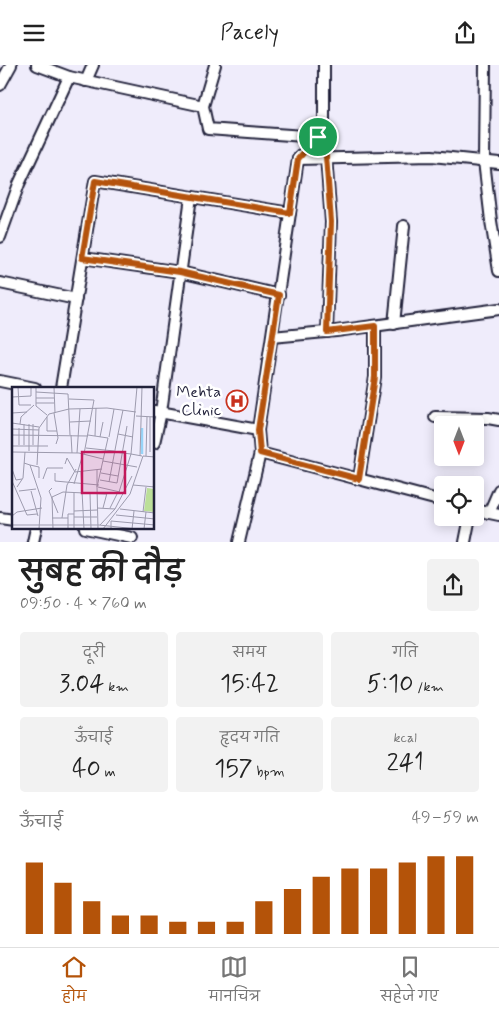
<!DOCTYPE html>
<html lang="hi">
<meta charset="utf-8">
<style>
body{margin:0;font-family:Mynerve,"Playpen Sans Deva",sans-serif;background:#f2f2f2;color:#222;height:100vh;display:flex;flex-direction:column;font-size:19px;white-space:nowrap}
*{box-sizing:border-box;margin:0}
p{font-size:16px;color:#767676}
.icon{flex:none;width:28px;height:28px;fill:none;stroke:currentColor;stroke-width:2;stroke-linecap:round;stroke-linejoin:round}
.map{position:relative;height:477px;overflow:hidden}
.sheet{display:flex;flex-direction:column;background:#fff;flex:1}
.sheet>*{flex:none}
.needle{width:32px;rotate:180deg}
.tools{position:absolute;left:434px;top:351px;display:grid;gap:10px}
.tools a{display:grid;place-items:center;width:50px;height:50px;border-radius:5px;background:#fff;box-shadow:0 2px 12px #0003;font-size:25px}
.pin{position:absolute;display:grid;place-items:center;width:42px;height:42px;color:#fff;margin:-21px;border:2px solid #fff;border-radius:50%;box-shadow:0 1px 5px #0007}
.round{display:grid;place-items:center;flex:none;width:52px;height:52px;border-radius:5px;background:#f2f2f2}
.headline{display:flex;align-items:center;justify-content:space-between;height:85px;padding:0 20px}
h1{font-size:28px;font-weight:600;line-height:38px}
.figures{display:grid;grid-template-columns:repeat(3,1fr);gap:8px;height:85px;padding:5px 20px}
.figures div{display:grid;align-content:center;border-radius:5px;background:#f2f2f2;text-align:center}
.figures b{font-size:25px;font-weight:600}
.figures small{font-size:14px;font-weight:400}
.figures p{font-size:14px}
.chart{height:140px;padding:10px 20px}
.chart p{display:flex;justify-content:space-between}
.chart svg{width:100%;height:90px;margin-top:5px;stroke:#b45309;stroke-width:6}
header{display:flex;justify-content:space-between;align-items:center;height:65px;padding:0 20px;background:#fff;font-size:22px;font-weight:600}
.menu{display:flex;justify-content:space-around;align-items:center;height:70px;border-top:1px solid #e0e0e0;background:#fff;font-size:14px;color:#767676}
.menu a{display:grid;justify-items:center;gap:2px}
.menu .on{color:#b45309}
.map>svg:first-child{display:block}
.lines{fill:none;stroke-linecap:round;stroke-linejoin:round}
.minor-casing{stroke:#22223b;stroke-width:14}
.minor{stroke:#fff;stroke-width:10}
.route-casing{stroke:#fff;stroke-width:10}
.route{stroke:#b45309;stroke-width:6}
.labels{text-anchor:middle;dominant-baseline:central;stroke-width:5;stroke-linejoin:round;paint-order:stroke}
.poi-label{font-size:16px;fill:#22223b;stroke:#fff;text-anchor:end}
.inset-river{fill:none;stroke:#97d4f8;stroke-width:2.5}
.inset-road{fill:none;stroke:#9d9bae;stroke-width:1}
.view{fill:#c2185b;fill-opacity:0.15;stroke:#c2185b;stroke-width:2.5}
.inset-edge{fill:none;stroke:#22223b;stroke-width:2.5}
</style>
<header><svg class="icon" aria-label="menu" viewBox="0 0 24 24"><path d="M4 6h16M4 12h16M4 18h16"/></svg>Pacely<svg class="icon" aria-label="share" viewBox="0 0 24 24"><path d="M12 15V3M7 8l5-5 5 5M5 13v7h14v-7"/></svg></header>
<div class="map">
<svg width="499" height="477" viewBox="0 0 499 477">
<rect width="100%" height="100%" fill="#efecfb"/>
<filter id="ink" filterUnits="userSpaceOnUse"><feTurbulence type="fractalNoise" baseFrequency=".02" numOctaves="2"/><feDisplacementMap in="SourceGraphic" scale="10" xChannelSelector="R" yChannelSelector="G"/><feConvolveMatrix kernelMatrix="1 2 1 2 8 2 1 2 1" color-interpolation-filters="sRGB"/></filter>
<g filter="url(#ink)">
<g class="lines">
<g class="minor-casing">
<g id="minor">
<polyline points="37,0 69,12 203,41"/>
<polyline points="215,0 203,41 208,64 318,72"/>
<polyline points="485,0 484,96 491,156 499,206"/>
<polyline points="86,16 93,0"/>
<polyline points="0,20 11,0"/>
<polyline points="324,65 331,157 327,267"/>
<polyline points="298,94 432,91 499,98"/>
<polyline points="0,172 19,119 69,12"/>
<polyline points="83,193 180,207 279,230"/>
<polyline points="0,218 76,234"/>
<polyline points="394,259 404,161"/>
<polyline points="272,272 336,266 499,244"/>
<polyline points="0,316 35,323"/>
<polyline points="61,323 95,116 290,148"/>
<polyline points="154,346 258,365"/>
<polyline points="435,352 488,353 499,355"/>
<polyline points="154,378 161,347 191,132"/>
<polyline points="260,388 442,436"/>
<polyline points="359,414 375,312 375,261"/>
<polyline points="475,445 499,450"/>
<polyline points="489,448 499,425"/>
<polyline points="0,453 14,455"/>
<polyline points="85,463 132,473"/>
<polyline points="33,477 36,463"/>
<polyline points="239,477 260,388 258,365 298,94 324,65 324,0"/>
<polyline points="465,477 470,452"/>
</g>
</g>
<use href="#minor" class="minor"/>
</g>
</g>
<g class="lines" filter="url(#ink)">
<g class="route-casing">
<polygon id="route" points="324,65 331,157 327,267 375,261 375,312 359,414 260,388 258,365 279,230 180,207 82,193 95,116 290,148 298,94"/>
</g>
<use href="#route" class="route"/>
</g>
<defs>
<g id="hospital-ring" transform="scale(1.125)"><circle r="9.5" fill="#fff" stroke="#c8321e" stroke-width="1.5"/><path d="M-5-5h3v3.5h4V-5h3V5h-3V1.5h-4V5h-3Z" fill="#c8321e"/></g>
</defs>
<g fill-rule="evenodd">
<use href="#hospital-ring" x="237" y="336"/>
</g>
<g class="labels">
<g class="poi-label">
<text x="221" y="327">Mehta<tspan x="221" dy="18">Clinic</tspan></text>
</g>
</g>
<g transform="translate(12 322)">
<rect width="142" height="142" fill="#efecfb"/>
<path d="M135,101l7,1v23l-10,-1z" fill="#bcdf99"/>
<path class="inset-river" d="M130,67v-26"/>
<path class="inset-road" d="M6,0l1,18h12M24,0v19l11,9M42,0l1,26M125,0l-6,67 11,2M24,5l32,2 2,41M0,10l19,-1v-9M24,11h18M57,12l25,1 -10,54M24,16h18M111,23l-5,24 15,3M0,26l15,-1M42,26l4,25 -2,6M124,29l19,1M35,30v14h10M138,30v35M58,35l21,-1M0,36l27,4M8,37l1,-7 13,-12M0,42l27,1M0,48l76,1M59,48l1,18M76,48l20,3 -11,49 1,42M83,49l1,-28M88,50l3,-15M97,50l5,-28M7,58v-17M12,58v-21M21,58v-21M0,59h36M74,61l28,3M17,64v-27M0,65l67,1 24,6M102,65l17,2 -12,38M65,66l3,-44M128,69l2,-69M134,69l1,-39M91,74l34,6M12,76l6,2 11,33 -2,31M53,77l2,-6 8,14 27,-3M18,78l9,2v11M25,78l2,-37 10,-14 20,-5 38,-1 29,4M0,82l4,11 6,-1M85,83v17M69,85l3,57M43,86v8l44,4M89,86l17,3M31,92l4,-11h16M88,93l17,3 10,-57M0,94l15,34 10,-1M97,95l9,-48M62,97l9,-30M121,98l22,2M5,100l6,-9 2,-26M86,100l22,5M40,101l-3,3 9,22M7,104l17,-2M19,104l7,25M62,106v36M78,106l1,36M85,121l18,1 17,-33M91,121l4,-15M98,121l8,-16M108,122l35,4M62,124l23,-1M131,125l3,-25M104,128l39,4M0,129l5,-4 25,-4M62,130h23M40,131h16M50,131l5,-33 9,-16M0,138h87l38,4M88,138l15,-16M41,142l-1,-32 11,-5 43,2M56,142v-15h6M91,142l27,-35 13,-38 12,1M99,142v-8l44,4M120,142l2,-18M132,142l2,-17"/>
<path class="view" d="M70,65h43v41h-43z"/>
<rect width="142" height="142" class="inset-edge"/>
</g>
</svg>
<div class="tools">
<a><svg class="needle" viewBox="-14 -14 28 28"><path d="M0-13l5 13h-10z" fill="#e53935"/><path d="M0 13l5-13h-10z" fill="#767676"/></svg></a>
<a><svg class="icon" aria-label="locate" viewBox="0 0 24 24"><circle cx="12" cy="12" r="6"/><path d="M12 2v4M12 18v4M2 12h4M18 12h4"/></svg></a>
</div>
<div class="pin" style="left:318px;top:72px;background:#1e9e55"><svg class="icon" aria-label="arrive" viewBox="0 0 24 24"><path d="M6 21V4h12l-3 4 3 4H6"/></svg></div>
</div>
<section class="sheet">
<div class="headline"><div><h1>सुबह की दौड़</h1><p>09:50 · 4 × 760 m</p></div><a class="round"><svg class="icon" aria-label="share" viewBox="0 0 24 24"><path d="M12 15V3M7 8l5-5 5 5M5 13v7h14v-7"/></svg></a></div>
<div class="figures">
<div><p>दूरी</p><b>3.04<small> km</small></b></div>
<div><p>समय</p><b>15:42</b></div>
<div><p>गति</p><b>5:10<small> /km</small></b></div>
</div>
<div class="figures">
<div><p>ऊँचाई</p><b>40<small> m</small></b></div>
<div><p>हृदय गति</p><b>157<small> bpm</small></b></div>
<div><p>kcal</p><b>241</b></div>
</div>
<div class="chart"><p><span>ऊँचाई</span>49–59 m</p>
<svg viewBox="0 0 160 44" preserveAspectRatio="none"><path d="M5 44V9M15 44V19M25 44V28M35 44V35M45 44V35M55 44V38M65 44V38M75 44V38M85 44V28M95 44V22M105 44V16M115 44V12M125 44V12M135 44V9M145 44V6M155 44V6"/></svg>
</div>
</section>
<nav class="menu">
<a class="on"><svg class="icon" aria-label="home" viewBox="0 0 24 24"><path d="M3 11l9-7 9 7M6 9v11h12V9"/></svg>होम</a>
<a><svg class="icon" aria-label="map" viewBox="0 0 24 24"><path d="M3 6l6-2 6 2 6-2v14l-6 2-6-2-6 2zM9 4v14M15 6v14"/></svg>मानचित्र</a>
<a><svg class="icon" aria-label="saved" viewBox="0 0 24 24"><path d="M7 4h10v16l-5-4-5 4z"/></svg>सहेजे गए</a>
</nav>
